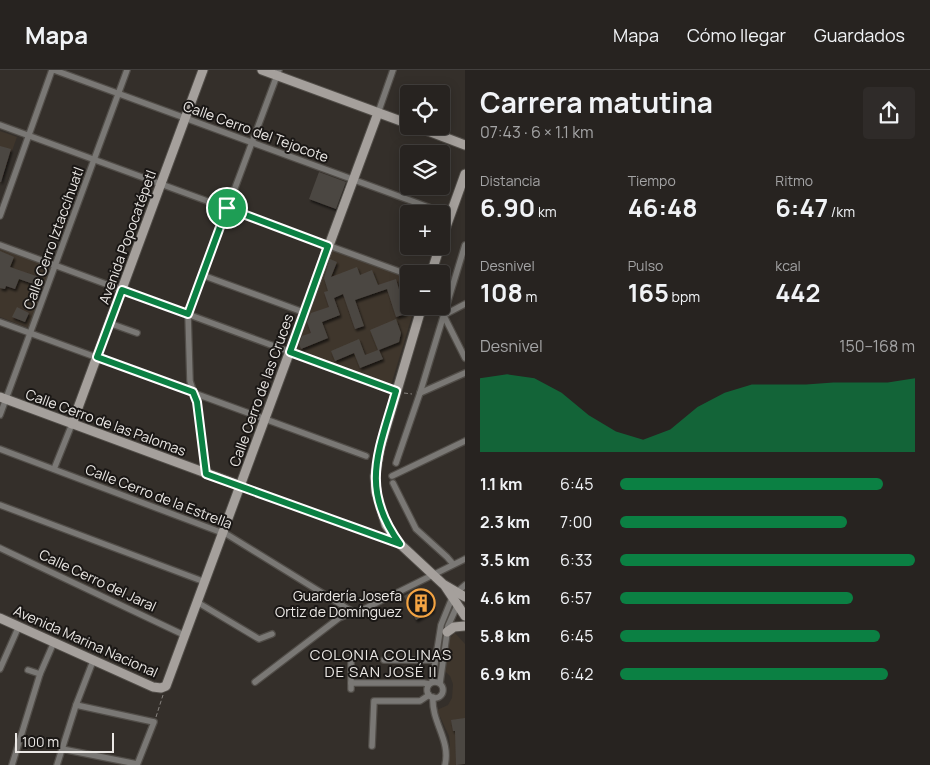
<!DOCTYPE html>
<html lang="es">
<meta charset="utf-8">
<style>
body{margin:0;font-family:Manrope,sans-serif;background:#2f2b29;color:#f1f3f6;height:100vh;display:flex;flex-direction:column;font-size:19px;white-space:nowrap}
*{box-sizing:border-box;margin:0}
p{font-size:16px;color:#a4a4a5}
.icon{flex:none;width:28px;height:28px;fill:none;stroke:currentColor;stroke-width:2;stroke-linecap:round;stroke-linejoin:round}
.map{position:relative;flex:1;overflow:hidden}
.sheet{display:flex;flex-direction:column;background:#272320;width:465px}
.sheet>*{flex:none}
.fabs{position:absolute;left:400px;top:15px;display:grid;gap:10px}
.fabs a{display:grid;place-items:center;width:50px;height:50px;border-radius:5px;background:#272320;box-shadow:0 2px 12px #0003,0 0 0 1px #43403e;font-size:25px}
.scale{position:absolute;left:15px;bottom:12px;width:99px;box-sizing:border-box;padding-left:5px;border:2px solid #ebe8e5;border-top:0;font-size:14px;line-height:18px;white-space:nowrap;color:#ebe8e5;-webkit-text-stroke:4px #1a1715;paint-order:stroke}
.pin{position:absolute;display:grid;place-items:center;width:42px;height:42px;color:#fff;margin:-21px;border:2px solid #fff;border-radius:50%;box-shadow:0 1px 5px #0007}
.round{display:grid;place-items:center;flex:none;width:52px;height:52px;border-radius:5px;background:#2f2b29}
.head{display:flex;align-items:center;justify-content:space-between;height:85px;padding:0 15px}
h1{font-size:28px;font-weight:700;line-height:38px}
.figures{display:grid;grid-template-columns:repeat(3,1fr);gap:8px;height:85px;padding:5px 15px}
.figures div{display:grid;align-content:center}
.figures b{font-size:25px;font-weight:700}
.figures small{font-size:14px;font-weight:400}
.figures p{font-size:14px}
.chart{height:140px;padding:10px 15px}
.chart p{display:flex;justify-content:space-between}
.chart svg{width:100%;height:90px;margin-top:5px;fill:#0b8043;opacity:.7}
ul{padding:0 15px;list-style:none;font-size:16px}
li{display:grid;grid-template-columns:80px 60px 1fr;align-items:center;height:38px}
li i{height:12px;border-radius:6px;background:#0b8043}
header{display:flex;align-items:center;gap:30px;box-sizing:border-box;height:70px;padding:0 25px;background:#272320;border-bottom:1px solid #43403e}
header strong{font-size:24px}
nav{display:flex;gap:28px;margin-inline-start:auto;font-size:18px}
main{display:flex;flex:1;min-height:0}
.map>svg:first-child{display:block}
.built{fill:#3f362c}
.building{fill:#4c4742;filter:url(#shadow)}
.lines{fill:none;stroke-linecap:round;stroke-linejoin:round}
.street-casing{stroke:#514d48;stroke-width:8}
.secondary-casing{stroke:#514d48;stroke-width:11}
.path{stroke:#87837f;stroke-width:1;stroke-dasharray:4 2.5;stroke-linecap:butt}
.street{stroke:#7a7875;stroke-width:5.5}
.secondary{stroke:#a5a09c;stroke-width:9}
.route-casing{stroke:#fff;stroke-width:10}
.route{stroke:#0b8043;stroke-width:6}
.labels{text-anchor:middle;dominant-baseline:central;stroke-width:4;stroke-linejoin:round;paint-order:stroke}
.street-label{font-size:14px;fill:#ebe8e5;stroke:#1a1715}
.poi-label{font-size:14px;fill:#ebe8e5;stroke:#1a1715;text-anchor:end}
.neighbourhood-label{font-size:15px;letter-spacing:1px;fill:#ebe8e5;stroke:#1a1715}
</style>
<header>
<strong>Mapa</strong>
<nav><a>Mapa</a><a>Cómo llegar</a><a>Guardados</a></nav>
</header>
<main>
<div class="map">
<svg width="465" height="695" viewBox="0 0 465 695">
<defs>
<filter id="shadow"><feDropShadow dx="1.5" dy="2.5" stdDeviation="1" flood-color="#0009"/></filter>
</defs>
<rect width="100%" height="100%" fill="#342f2a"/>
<g class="built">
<polygon points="0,61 17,67 0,114"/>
<polygon points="327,178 409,208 409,236 415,236 391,315 291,279"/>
<polygon points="0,179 53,197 31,259 0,247"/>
<polygon points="455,563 465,574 465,695 447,695 450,675 449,666 437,640 448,635 452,628 453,614 450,606 444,600 447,571"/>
</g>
<g class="building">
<polygon points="0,76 11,79 1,112 0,112"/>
<polygon points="319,102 346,112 336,139 309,129"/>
<polygon points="0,181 14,187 10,197 42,208 39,216 19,209 15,219 6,216 5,219 0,218"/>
<polygon points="330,189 337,192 331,207 357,197 360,205 372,200 378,215 396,209 406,244 396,247 387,219 355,230 364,256 355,259 343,224 334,228 340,245 322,252 328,268 301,279 299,274 302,266 311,263 307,252 311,243 329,237 324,222 328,221 324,208"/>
<polygon points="17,237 29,243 25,252 12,247"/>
<polygon points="396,249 401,263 399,272 379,280 383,289 360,298 354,283 335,291 331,281 359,269 365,285 378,280 370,260"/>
<polygon points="415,520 419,528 424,526 430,528 434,535 433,541 416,550 404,526"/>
<polygon points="465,648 465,694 456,695 455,661 453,661 451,650"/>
</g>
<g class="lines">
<g class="street-casing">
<g id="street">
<polyline points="54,0 450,145"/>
<polyline points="378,43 393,0"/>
<polyline points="0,55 409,205"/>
<polyline points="0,146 52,0"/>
<polyline points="0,175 396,321"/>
<polyline points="202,205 303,242"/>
<polyline points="439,236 465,288"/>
<polyline points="444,245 465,234"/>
<polyline points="0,252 366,386"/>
<polyline points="109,253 137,263"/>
<polyline points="420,323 465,303"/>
<polyline points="0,345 127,0"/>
<polyline points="0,379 228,465 353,542"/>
<polyline points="396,393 420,323 465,175"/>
<polyline points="54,399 72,354"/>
<polyline points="206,404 197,332 190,311 188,244 279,0"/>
<polyline points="392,406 465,371"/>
<polyline points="393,413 416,459 447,487 453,494"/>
<polyline points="241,416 400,474"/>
<polyline points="0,435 205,512"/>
<polyline points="0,478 184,565"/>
<polyline points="457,522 465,515"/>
<polyline points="197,532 259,569 272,564"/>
<polyline points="384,590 435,590"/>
<polyline points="0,599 19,556"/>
<polyline points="28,600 40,604"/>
<polyline points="255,612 339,548 353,542 358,542 465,489"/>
<polyline points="432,612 441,555 452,528"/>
<circle cx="435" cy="620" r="8"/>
<polyline points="351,613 424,613 429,614"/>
<polyline points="440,613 448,556 457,536"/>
<polyline points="351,619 351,588"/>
<path d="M433,627c-2,25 18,43 12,68"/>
<polyline points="76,635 154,652 137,695"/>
<polyline points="372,676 374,631 420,631 429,625"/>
<polyline points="62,679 137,694"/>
<polyline points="12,695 40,604 54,572"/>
<polyline points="57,695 76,635 93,591"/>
</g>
</g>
<g class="secondary-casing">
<g id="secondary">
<polyline points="262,0 409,54"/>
<polyline points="415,56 465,75"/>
<polyline points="441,171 465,104"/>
<polyline points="431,204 440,176"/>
<polyline points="422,236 380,378 375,406 376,422 386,455 400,474 443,514 465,527"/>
<polyline points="0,327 241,416"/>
<polyline points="72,354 203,0"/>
<polyline points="445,516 465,546"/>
<polyline points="0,548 153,617 161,618 166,616 378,43"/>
<polyline points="447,562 454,557 465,556"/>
</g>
</g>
<g class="path">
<polyline points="404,323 412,324"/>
<polyline points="156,647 163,625"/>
</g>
<use href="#street" class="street"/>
<use href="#secondary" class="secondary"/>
</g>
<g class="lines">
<g class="route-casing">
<path id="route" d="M227,138l101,38 -38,106 106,39c-17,60 -37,97 4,153l-194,-70 -9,-72 -4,-10 -96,-35 25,-67 66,24z"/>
</g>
<use href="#route" class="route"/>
</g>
<defs>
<g id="building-ring" transform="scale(1.4375)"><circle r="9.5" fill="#1a1715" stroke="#f4a443" stroke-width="1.5"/><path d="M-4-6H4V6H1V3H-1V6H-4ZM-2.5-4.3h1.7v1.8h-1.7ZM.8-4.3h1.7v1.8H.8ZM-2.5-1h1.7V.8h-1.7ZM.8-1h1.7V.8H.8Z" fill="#f4a443"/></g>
</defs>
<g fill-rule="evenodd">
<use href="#building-ring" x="421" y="533"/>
</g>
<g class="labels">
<g class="street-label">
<text transform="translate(256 61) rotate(20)">Calle Cerro del Tejocote</text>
<text transform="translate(127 167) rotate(-70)">Avenida Popocatépetl</text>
<text transform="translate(53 168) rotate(-70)">Calle Cerro Iztaccíhuatl</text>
<text transform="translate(261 320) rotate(-70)">Calle Cerro de las Cruces</text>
<text transform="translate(106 352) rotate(20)">Calle Cerro de las Palomas</text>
<text transform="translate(159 426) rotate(21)">Calle Cerro de la Estrella</text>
<text transform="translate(98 510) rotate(25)">Calle Cerro del Jaral</text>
<text transform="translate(86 571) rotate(24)">Avenida Marina Nacional</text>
</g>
<g class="poi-label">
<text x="402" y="525">Guardería Josefa<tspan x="402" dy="16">Ortiz de Domínguez</tspan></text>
</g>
<g class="neighbourhood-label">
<text x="381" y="584">COLONIA COLINAS<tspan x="381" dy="17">DE SAN JOSÉ II</tspan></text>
</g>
</g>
</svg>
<div class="fabs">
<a><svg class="icon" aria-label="locate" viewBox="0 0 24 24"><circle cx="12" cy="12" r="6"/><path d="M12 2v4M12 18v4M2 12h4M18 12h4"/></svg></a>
<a><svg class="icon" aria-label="layers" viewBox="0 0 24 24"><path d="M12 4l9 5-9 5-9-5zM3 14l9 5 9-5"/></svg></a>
<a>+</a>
<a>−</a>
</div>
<div class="scale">100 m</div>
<div class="pin" style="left:227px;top:138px;background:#1e9e55"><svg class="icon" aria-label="arrive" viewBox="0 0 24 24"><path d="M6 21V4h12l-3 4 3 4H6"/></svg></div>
</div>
<section class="sheet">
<div class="head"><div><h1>Carrera matutina</h1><p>07:43 · 6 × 1.1 km</p></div><a class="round"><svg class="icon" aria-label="share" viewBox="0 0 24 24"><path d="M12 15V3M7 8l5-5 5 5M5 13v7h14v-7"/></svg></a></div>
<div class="figures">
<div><p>Distancia</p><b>6.90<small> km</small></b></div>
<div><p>Tiempo</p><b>46:48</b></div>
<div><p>Ritmo</p><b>6:47<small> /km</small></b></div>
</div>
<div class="figures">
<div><p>Desnivel</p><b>108<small> m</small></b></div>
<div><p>Pulso</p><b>165<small> bpm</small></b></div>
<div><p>kcal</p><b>442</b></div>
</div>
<div class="chart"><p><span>Desnivel</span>150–168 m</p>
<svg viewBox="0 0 160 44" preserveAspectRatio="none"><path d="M0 44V8L10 6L20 8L30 15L40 26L50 34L60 38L70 33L80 22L90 15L100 11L110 11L120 11L130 10L140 10L150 10L160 8V44z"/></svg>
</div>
<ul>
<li><b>1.1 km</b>6:45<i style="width:89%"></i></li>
<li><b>2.3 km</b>7:00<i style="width:77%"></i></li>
<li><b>3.5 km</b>6:33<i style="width:100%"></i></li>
<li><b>4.6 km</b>6:57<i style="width:79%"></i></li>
<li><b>5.8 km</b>6:45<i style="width:88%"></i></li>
<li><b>6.9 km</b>6:42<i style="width:91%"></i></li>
</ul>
</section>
</main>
